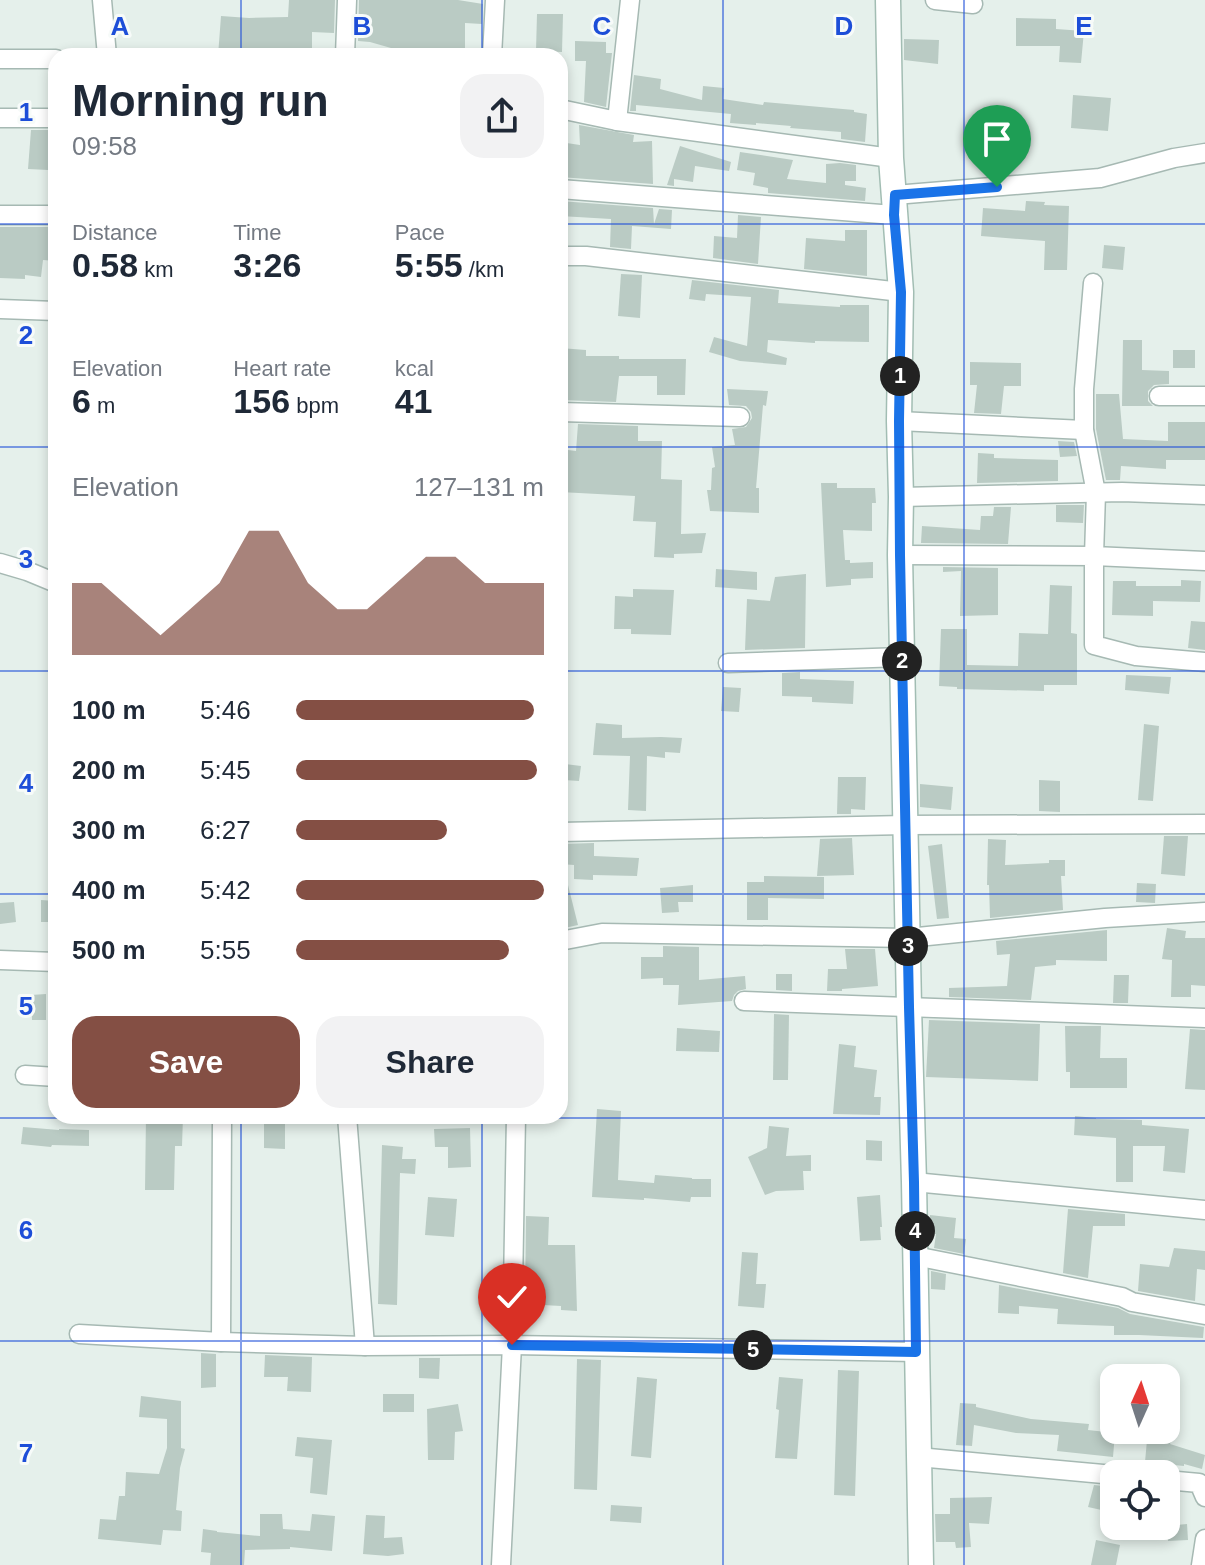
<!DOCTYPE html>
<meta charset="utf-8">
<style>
body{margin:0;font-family:Arial,sans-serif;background:#f2f2f3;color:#1f2937;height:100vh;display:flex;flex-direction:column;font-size:30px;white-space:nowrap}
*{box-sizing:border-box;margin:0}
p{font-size:26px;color:#747a83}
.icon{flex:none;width:44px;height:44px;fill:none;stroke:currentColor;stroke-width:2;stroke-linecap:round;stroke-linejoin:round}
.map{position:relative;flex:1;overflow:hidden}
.panel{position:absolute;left:48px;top:48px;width:520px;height:1076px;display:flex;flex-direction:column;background:#fff;border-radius:24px;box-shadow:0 4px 12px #0003}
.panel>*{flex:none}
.needle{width:52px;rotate:3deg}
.fabs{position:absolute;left:1100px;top:1364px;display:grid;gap:16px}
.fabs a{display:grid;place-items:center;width:80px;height:80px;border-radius:16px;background:#fff;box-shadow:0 4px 12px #0003;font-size:40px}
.pin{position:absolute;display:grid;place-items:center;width:68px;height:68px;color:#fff;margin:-82px -34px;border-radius:50% 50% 50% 0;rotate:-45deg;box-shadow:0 0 8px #0007}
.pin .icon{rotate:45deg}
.km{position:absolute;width:40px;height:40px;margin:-20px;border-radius:50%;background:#222;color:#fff;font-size:22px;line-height:40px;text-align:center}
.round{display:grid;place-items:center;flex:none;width:84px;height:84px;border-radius:24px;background:#f2f2f3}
.head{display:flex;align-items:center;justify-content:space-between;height:136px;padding:0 24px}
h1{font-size:44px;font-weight:800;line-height:60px}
.figures{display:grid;grid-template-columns:repeat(3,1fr);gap:12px;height:136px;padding:8px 24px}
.figures div{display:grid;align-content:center}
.figures b{font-size:34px;font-weight:800}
.figures small{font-size:22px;font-weight:400}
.figures p{font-size:22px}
.chart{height:224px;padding:16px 24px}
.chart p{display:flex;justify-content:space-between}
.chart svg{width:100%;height:144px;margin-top:8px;fill:#844f44;opacity:.7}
.button{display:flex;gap:16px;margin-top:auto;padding:16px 24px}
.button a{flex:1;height:92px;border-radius:24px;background:#844f44;color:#fff;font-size:32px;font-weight:800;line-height:92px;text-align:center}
.button a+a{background:#f2f2f3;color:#1f2937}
ul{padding:0 24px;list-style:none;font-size:26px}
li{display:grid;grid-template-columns:128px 96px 1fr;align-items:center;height:60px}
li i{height:20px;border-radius:10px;background:#844f44}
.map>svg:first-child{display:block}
.building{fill:#bacbc4}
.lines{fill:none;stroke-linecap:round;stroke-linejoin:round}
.street-casing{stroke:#a6b9b3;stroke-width:21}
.secondary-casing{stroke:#a2bdb3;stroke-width:27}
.street{stroke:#fff;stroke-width:18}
.secondary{stroke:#fff;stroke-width:24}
.route-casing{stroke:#fff;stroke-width:16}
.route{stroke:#1a73e8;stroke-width:10}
.grid{fill:none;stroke:#1d4ed8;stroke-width:2;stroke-opacity:0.55}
.grid-label{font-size:26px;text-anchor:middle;font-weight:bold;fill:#1d4ed8;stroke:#f7fbf9;stroke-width:6;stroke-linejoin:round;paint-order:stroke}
</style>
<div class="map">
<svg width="1205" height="1565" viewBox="0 0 1205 1565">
<rect width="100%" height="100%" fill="#e5f0eb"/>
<g class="building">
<polygon points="289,0 335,0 334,33 312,32 312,56 218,56 221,16 249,18 288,17"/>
<polygon points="359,0 458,0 483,4 482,24 465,23 465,56 405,56 405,52 370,42 358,41"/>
<polygon points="537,14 563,14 562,52 536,51"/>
<polygon points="1016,18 1056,19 1056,29 1084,31 1081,63 1059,62 1060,46 1016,46"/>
<polygon points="904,39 939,40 938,64 904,60"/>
<polygon points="575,41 606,42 606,53 612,53 606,107 584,102 586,61 575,61"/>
<polygon points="634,75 661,79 660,89 702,100 703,86 724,88 723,99 763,105 764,102 854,110 854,112 867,114 865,142 841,139 841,132 790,128 791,126 756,123 756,125 730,123 731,114 636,105 636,111 630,111"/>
<polygon points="1073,95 1111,98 1108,131 1071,128"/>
<polygon points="579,125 634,135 633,142 652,141 653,184 560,177 560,142 580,145"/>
<polygon points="31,130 52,130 48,170 28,169"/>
<polygon points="680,146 731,162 729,171 695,166 693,182 674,179 674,186 667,185"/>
<polygon points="740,152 793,160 787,179 826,183 826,164 840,163 856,165 856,181 845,181 845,185 866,188 865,201 768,193 768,188 753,185 755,173 737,170"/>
<polygon points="560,201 653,208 654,224 659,209 672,210 671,229 632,226 631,249 610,247 611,219 560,216"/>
<polygon points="1026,201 1045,202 1044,205 1069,206 1067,270 1044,270 1045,241 981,236 983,208 1025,211"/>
<polygon points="738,215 761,217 758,264 713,258 714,236 737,238"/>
<polygon points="0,227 56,227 56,261 43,260 41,277 25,275 25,279 0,278"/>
<polygon points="845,230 867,230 867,276 804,269 806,238 845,241"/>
<polygon points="1104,245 1125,247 1123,270 1102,268"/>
<polygon points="621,274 642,275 640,318 618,316"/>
<polygon points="692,280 779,290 778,303 840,307 840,305 869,305 869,342 815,341 815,343 768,340 767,352 787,358 786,365 740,361 709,352 714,337 747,346 751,297 706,294 705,301 689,299"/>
<polygon points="1123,340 1142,340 1142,370 1169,371 1169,384 1154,385 1148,391 1148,401 1153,406 1122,406"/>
<polygon points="560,348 586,350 586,356 619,356 619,359 686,359 685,395 657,395 657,376 619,376 616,402 560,400"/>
<rect x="1173" y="350" width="22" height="18"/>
<polygon points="970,362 1021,363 1021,386 1004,386 1001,414 974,413 977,385 970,385"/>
<polygon points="727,389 768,391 766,406 763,405 756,488 759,488 759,513 710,511 707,490 711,490 712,468 715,467 712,447 735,445 732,429 746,427 752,418 751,412 746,406 729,405"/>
<polygon points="1096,394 1119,394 1123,439 1168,441 1168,422 1205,422 1205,460 1166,460 1166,469 1121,466 1120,480 1106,480 1096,429"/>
<polygon points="578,424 638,426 638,441 662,441 661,479 682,480 681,534 706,533 702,553 674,554 674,558 654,557 656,522 633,521 635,496 560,492 560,449 576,451"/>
<polygon points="1058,441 1074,442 1077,456 1060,457"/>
<polygon points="978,453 994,454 994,458 1058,460 1058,481 977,483"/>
<polygon points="821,483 837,483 837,488 875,488 876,503 872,503 872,531 843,530 845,560 850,560 850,563 873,562 873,578 851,579 851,585 826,587"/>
<polygon points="1056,505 1084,505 1083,523 1056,522"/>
<polygon points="994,507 1011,507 1008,544 921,543 922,526 980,530 981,516 993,516"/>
<polygon points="943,567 998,568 998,615 960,616 961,571 943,572"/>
<polygon points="716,569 757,572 757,590 715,587"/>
<polygon points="806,574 805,648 745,650 747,599 770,601 775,577"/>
<polygon points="1181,580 1201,581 1200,602 1153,601 1153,616 1112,615 1113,581 1136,581 1136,586 1181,586"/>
<polygon points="1050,585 1072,586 1071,633 1077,634 1077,685 1044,685 1044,691 957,689 957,687 939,686 941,629 967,629 967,665 1018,666 1019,633 1048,634"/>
<polygon points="633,589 674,590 671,635 631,634 631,629 614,629 615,596 633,597"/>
<polygon points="1191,621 1205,622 1205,650 1188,648"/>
<polygon points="800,672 800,679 854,681 853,704 812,702 812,697 782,696 782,673"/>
<polygon points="1126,675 1171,677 1169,694 1125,690"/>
<polygon points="723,687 741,688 739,712 721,711"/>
<polygon points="596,723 622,725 622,738 661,737 682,738 680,753 665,752 665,758 647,756 646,811 628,810 630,756 593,755"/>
<polygon points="1144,724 1159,726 1153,801 1138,800"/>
<polygon points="565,764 581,766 579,781 564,780"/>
<polygon points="838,777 866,777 865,810 851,809 851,814 837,814"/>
<polygon points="1039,780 1060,781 1060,812 1039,811"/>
<polygon points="920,784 953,787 951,810 920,807"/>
<polygon points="1164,836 1188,836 1185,876 1161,874"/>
<polygon points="852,838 854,875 817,876 820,839"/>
<polygon points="988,839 1006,840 1005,865 1049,863 1049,860 1065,860 1065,876 1061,876 1063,910 990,918 989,885 987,885"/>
<polygon points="594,843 594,856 639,858 637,876 593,875 593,880 574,879 574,865 560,864 560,844"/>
<polygon points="942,844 949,918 937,919 928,846"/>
<polygon points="764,876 824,877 824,899 768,898 768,920 747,920 747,882 764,882"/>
<polygon points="566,877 578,925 560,929 560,878"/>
<polygon points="1137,883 1156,884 1155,903 1136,902"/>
<polygon points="693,885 693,902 678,902 679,912 662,913 660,888"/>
<polygon points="41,900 56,901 56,922 41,922"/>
<polygon points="14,902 16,922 0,924 0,903"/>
<polygon points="1167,928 1186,931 1185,938 1205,938 1205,986 1191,985 1191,997 1171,997 1172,960 1162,959"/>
<polygon points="1107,930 1107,961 1056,960 1056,965 1035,967 1031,1000 949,997 949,988 1007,986 1010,954 997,955 996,941"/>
<polygon points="663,946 699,947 699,980 745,976 746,989 738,991 734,995 732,1001 678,1005 679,985 663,985 663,978 641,979 641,957 663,957"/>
<polygon points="845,949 875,949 878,986 842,989 842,991 827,991 828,969 847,969"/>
<polygon points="776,974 792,974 792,991 776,990"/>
<polygon points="1114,975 1129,975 1128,1003 1113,1003"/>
<polygon points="46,994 46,1020 32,1020 31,995"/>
<polygon points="774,1014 789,1015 788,1080 773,1080"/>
<polygon points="929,1020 1040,1024 1038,1081 926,1077"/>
<polygon points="1065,1026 1101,1026 1100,1058 1127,1058 1127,1088 1070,1088 1070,1072 1066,1072"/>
<polygon points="677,1028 720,1031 719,1052 676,1051"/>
<polygon points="1190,1029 1205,1030 1205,1090 1185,1089"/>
<polygon points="839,1044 856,1046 854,1067 877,1070 874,1097 881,1097 880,1115 833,1114"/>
<polygon points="597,1109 621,1111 618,1180 654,1183 655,1175 692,1178 692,1179 711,1179 711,1197 691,1197 690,1202 644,1198 644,1200 592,1197"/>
<polygon points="146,1116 183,1116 182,1146 175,1146 174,1190 145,1190"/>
<polygon points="264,1116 285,1116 285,1149 264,1148"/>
<polygon points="1075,1116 1096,1118 1096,1119 1142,1120 1142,1125 1189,1129 1185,1173 1163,1171 1165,1146 1133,1146 1133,1182 1116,1182 1116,1138 1074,1135"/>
<polygon points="769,1126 789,1128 786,1156 811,1155 811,1171 803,1171 804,1190 776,1191 765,1195 748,1157 767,1148"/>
<polygon points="23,1127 59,1130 59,1129 89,1130 89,1146 52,1145 51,1147 21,1144"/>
<polygon points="470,1128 471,1167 448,1168 448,1147 435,1147 434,1129"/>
<polygon points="866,1140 882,1141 882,1161 866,1160"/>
<polygon points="382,1145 403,1147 402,1159 416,1159 415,1174 400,1173 397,1305 378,1304"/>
<polygon points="880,1195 882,1227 880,1227 881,1240 860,1241 857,1197"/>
<polygon points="428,1197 457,1199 454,1237 425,1235"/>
<polygon points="1068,1209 1125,1214 1125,1226 1093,1226 1088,1278 1063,1273"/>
<polygon points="930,1215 956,1218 954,1238 966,1239 964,1254 934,1248 936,1234 930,1234"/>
<polygon points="526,1216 549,1217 548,1245 575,1245 577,1311 561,1310 561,1306 525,1304"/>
<polygon points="1174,1248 1205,1251 1205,1270 1197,1269 1195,1301 1138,1291 1140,1264 1169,1267"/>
<polygon points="742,1252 758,1253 756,1284 766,1284 764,1308 738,1306"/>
<polygon points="931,1271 946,1274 945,1290 931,1289"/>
<polygon points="999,1285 1118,1308 1130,1314 1204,1327 1203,1338 1139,1335 1114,1335 1114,1326 1057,1324 1058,1309 1019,1306 1019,1314 998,1313"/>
<polygon points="201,1353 216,1354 216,1387 201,1388"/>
<polygon points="265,1355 312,1357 311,1392 287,1391 288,1377 264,1377"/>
<polygon points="419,1358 440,1358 439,1379 419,1378"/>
<polygon points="577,1359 601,1360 597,1490 574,1489"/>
<polygon points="838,1370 859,1371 855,1496 834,1495"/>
<polygon points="637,1377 657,1379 651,1458 631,1456"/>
<polygon points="779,1377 803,1379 797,1459 775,1458 779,1410 776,1409"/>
<rect x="383" y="1394" width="31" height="18"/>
<polygon points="141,1396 181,1401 181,1448 185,1449 180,1468 176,1510 182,1511 181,1531 163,1530 161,1545 98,1539 100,1519 116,1520 119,1496 125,1496 126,1472 159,1474 167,1448 167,1419 139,1417"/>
<polygon points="960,1403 976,1404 976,1407 1031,1419 1089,1424 1088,1430 1115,1433 1113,1457 1057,1451 1059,1435 1016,1433 974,1425 972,1446 956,1445"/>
<polygon points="458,1404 463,1431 455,1432 454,1460 428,1460 427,1409"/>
<polygon points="297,1437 332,1440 327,1495 310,1493 313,1458 295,1456"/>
<polygon points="1147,1440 1171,1442 1170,1444 1205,1455 1202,1469 1184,1464 1184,1466 1145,1462"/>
<polygon points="1094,1485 1112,1487 1106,1511 1088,1507"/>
<polygon points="992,1497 989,1524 969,1523 971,1547 956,1548 955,1542 936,1542 935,1514 950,1514 950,1498"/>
<polygon points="611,1505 642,1507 641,1523 610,1521"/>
<polygon points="260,1514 282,1514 283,1529 310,1531 312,1514 335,1516 332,1551 290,1547 290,1549 245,1550 244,1565 210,1565 211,1553 201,1552 203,1529 217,1531 217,1532 260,1536"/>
<polygon points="366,1515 385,1516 384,1538 402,1537 404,1554 388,1556 363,1554"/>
<polygon points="1187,1524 1188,1540 1168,1541 1166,1526"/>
<polygon points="1096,1540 1120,1545 1116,1565 1091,1565"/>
</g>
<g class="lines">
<g class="street-casing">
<g id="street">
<polyline points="102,0 107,56"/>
<polyline points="630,0 617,121 891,158"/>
<polyline points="935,0 973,4"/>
<polyline points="345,56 347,0"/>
<polyline points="492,56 495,0"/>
<polyline points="0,59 56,59"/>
<polyline points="560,109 617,121"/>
<polyline points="0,118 56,118"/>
<polyline points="560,189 894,215"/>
<polyline points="895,195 1100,178 1174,158 1205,153"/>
<polyline points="0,215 56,215"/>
<polyline points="560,256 586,256 901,292"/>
<polyline points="1093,283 1084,389 1084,430 1096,493 1094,556 1205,561"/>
<polyline points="0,309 56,311"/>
<polyline points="1159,396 1205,396"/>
<polyline points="560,412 740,417"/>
<polyline points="899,421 1084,430"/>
<polyline points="901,497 1122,492 1205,495"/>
<polyline points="900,555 1094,556 1094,645 1136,656 1205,662"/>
<polyline points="0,563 27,571 56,583"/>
<polyline points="728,663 902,657"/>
<polyline points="560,832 905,825 1205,824"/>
<polyline points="560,941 602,933 908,938 1105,918 1205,912"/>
<polyline points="0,960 56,962"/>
<polyline points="744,1001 1205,1018"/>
<polyline points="25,1075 56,1077"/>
<polyline points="347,1116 365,1346"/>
<polyline points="516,1116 512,1345 916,1352"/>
<polyline points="914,1182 1205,1210"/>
<polyline points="915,1256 1122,1297 1132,1302 1205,1315"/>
<polyline points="79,1334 221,1342 365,1346 512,1345 501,1565"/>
<polyline points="221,1342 222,1116"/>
<polyline points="918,1457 1114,1475"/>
<polyline points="1166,1480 1199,1483 1205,1497"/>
<polyline points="1201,1565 1205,1539"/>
</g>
</g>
<g class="secondary-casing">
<polyline id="secondary" points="888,0 891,158 901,292 899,421 901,497 900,555 909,1007 914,1182 921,1565"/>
</g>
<use href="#street" class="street"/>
<use href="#secondary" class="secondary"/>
</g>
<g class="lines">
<g class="route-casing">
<polyline id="route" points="512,1345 916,1352 914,1182 909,1007 900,555 899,421 901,292 894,215 895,195 997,187"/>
</g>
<use href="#route" class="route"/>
</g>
<path class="grid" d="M241,0v56M482,0v56M723,0v1565M964,0v1565M0,224h56M560,224h645M0,447h56M560,447h645M0,671h56M560,671h645M0,894h56M560,894h645M241,1116v449M482,1116v449M0,1118h1205M0,1341h1205"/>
<g class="grid-label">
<text x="120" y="35">A</text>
<text x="362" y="35">B</text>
<text x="602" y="35">C</text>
<text x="844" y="35">D</text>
<text x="1084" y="35">E</text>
<text x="26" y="121">1</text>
<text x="26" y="344">2</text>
<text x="26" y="568">3</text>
<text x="26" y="792">4</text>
<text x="26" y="1015">5</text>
<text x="26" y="1239">6</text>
<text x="26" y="1462">7</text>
</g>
</svg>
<div class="fabs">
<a><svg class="needle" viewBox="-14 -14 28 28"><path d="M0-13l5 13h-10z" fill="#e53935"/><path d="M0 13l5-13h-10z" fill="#747a83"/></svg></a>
<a><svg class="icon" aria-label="locate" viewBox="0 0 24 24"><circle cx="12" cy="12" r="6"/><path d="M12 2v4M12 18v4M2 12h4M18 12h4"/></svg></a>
</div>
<div class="pin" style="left:997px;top:187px;background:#1e9e55"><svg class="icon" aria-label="arrive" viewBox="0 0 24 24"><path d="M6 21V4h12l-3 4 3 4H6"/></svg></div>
<div class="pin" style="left:512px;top:1345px;background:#d93025"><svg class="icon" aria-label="check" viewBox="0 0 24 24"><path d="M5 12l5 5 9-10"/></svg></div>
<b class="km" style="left:900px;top:376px">1</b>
<b class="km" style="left:902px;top:661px">2</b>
<b class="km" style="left:908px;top:946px">3</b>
<b class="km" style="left:915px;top:1231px">4</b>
<b class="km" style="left:753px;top:1350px">5</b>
<section class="panel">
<div class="head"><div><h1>Morning run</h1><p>09:58</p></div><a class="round"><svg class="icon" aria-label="share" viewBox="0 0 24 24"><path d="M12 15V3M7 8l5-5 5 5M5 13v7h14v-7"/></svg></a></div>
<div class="figures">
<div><p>Distance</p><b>0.58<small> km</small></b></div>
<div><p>Time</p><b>3:26</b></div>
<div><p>Pace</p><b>5:55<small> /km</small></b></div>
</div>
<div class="figures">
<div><p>Elevation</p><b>6<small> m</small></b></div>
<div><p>Heart rate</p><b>156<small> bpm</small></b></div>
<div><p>kcal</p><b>41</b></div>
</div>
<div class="chart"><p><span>Elevation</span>127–131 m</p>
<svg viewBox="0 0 160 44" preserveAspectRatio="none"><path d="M0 44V22L10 22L20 30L30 38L40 30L50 22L60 6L70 6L80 22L90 30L100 30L110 22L120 14L130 14L140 22L150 22L160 22V44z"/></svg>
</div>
<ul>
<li><b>100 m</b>5:46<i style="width:96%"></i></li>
<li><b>200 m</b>5:45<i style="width:97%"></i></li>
<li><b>300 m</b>6:27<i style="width:61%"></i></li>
<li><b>400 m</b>5:42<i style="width:100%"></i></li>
<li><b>500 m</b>5:55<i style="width:86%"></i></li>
</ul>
<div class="button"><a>Save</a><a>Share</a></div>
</section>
</div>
